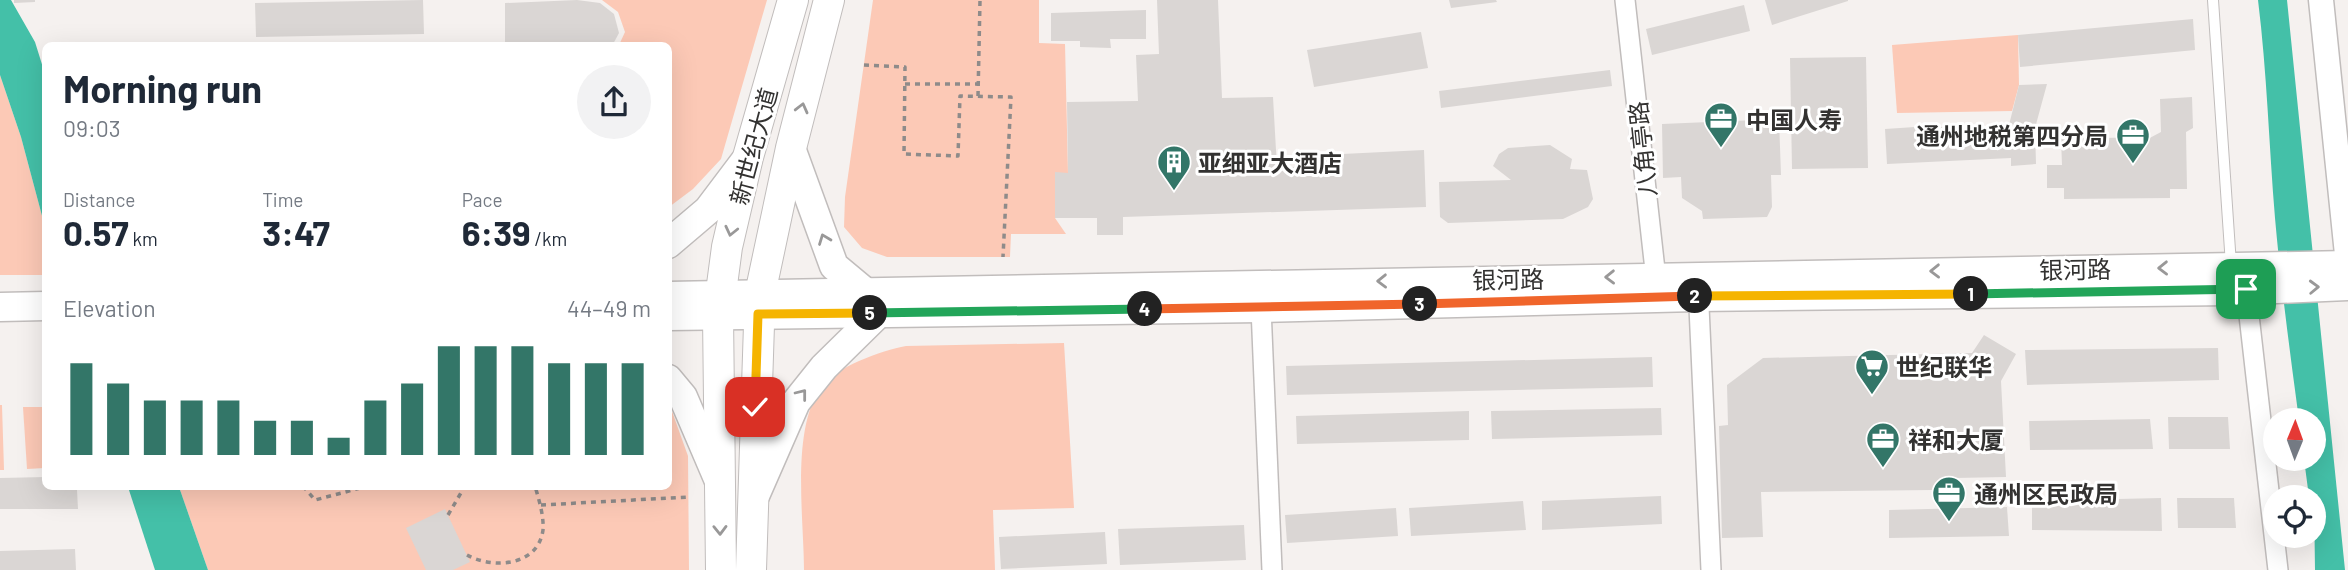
<!DOCTYPE html>
<meta charset="utf-8">
<style>
body{margin:0;font-family:Barlow,"Noto Sans SC",sans-serif;background:#f2f2f3;color:#1f2937;height:100vh;display:flex;flex-direction:column;font-size:26px;white-space:nowrap}
*{box-sizing:border-box;margin:0}
p{font-size:23px;color:#747a83}
.icon{flex:none;width:38px;height:38px;fill:none;stroke:currentColor;stroke-width:2;stroke-linecap:round;stroke-linejoin:round}
.map{position:relative;flex:1;overflow:hidden}
.sheet{position:absolute;left:42px;top:42px;width:630px;height:448px;display:flex;flex-direction:column;background:#fff;border-radius:10px;box-shadow:0 7px 28px #0002}
.sheet>*{flex:none}
.needle{width:46px;rotate:1deg}
.controls{position:absolute;left:2263px;top:408px;display:grid;gap:14px}
.controls a{display:grid;place-items:center;width:63px;height:63px;border-radius:50%;background:#fff;box-shadow:0 7px 28px #0002;font-size:35px}
.pin{position:absolute;display:grid;place-items:center;width:60px;height:60px;color:#fff;margin:-30px;border-radius:14px;box-shadow:0 4px 10px #0006}
.km{position:absolute;width:35px;height:35px;margin:-18px;border-radius:50%;background:#222;color:#fff;font-size:19px;line-height:35px;text-align:center}
.round{display:grid;place-items:center;flex:none;width:74px;height:74px;border-radius:37px;background:#f2f2f3}
.headline{display:flex;align-items:center;justify-content:space-between;height:119px;padding:0 21px}
h1{font-size:38px;font-weight:700;line-height:52px}
.metrics{display:grid;grid-template-columns:repeat(3,1fr);gap:10px;height:119px;padding:7px 21px}
.metrics div{display:grid;align-content:center}
.metrics b{font-size:35px;font-weight:700}
.metrics small{font-size:19px;font-weight:400}
.metrics p{font-size:19px}
.chart{height:196px;padding:14px 21px}
.chart p{display:flex;justify-content:space-between}
.chart svg{width:100%;height:126px;margin-top:7px;stroke:#337668;stroke-width:6}
.map>svg:first-child{display:block}
.green{fill:#fcc9b6}
.water{fill:#44c0a8}
.building{fill:#dad6d4}
.lines{fill:none;stroke-linecap:round;stroke-linejoin:round}
.service-casing{stroke:#c1bdbc;stroke-width:12}
.minor-casing{stroke:#c1bdbc;stroke-width:22}
.tertiary-casing{stroke:#c1bdbc;stroke-width:27}
.secondary-casing{stroke:#c1bdbc;stroke-width:31}
.primary-casing{stroke:#c1bdbc;stroke-width:32}
.path{stroke:#8e8b8a;stroke-width:3.5;stroke-dasharray:5 5;stroke-linecap:butt}
.service{stroke:#fff;stroke-width:10}
.minor{stroke:#fff;stroke-width:19}
.tertiary{stroke:#fff;stroke-width:24}
.secondary{stroke:#fff;stroke-width:28}
.primary{stroke:#fff;stroke-width:30}
.oneway{stroke:#999898}
.split-1-casing{stroke:#fff;stroke-width:14}
.split-2-casing{stroke:#fff;stroke-width:14}
.split-3-casing{stroke:#fff;stroke-width:14}
.split-4-casing{stroke:#fff;stroke-width:14}
.split-5-casing{stroke:#fff;stroke-width:14}
.split-6-casing{stroke:#fff;stroke-width:14}
.split-1{stroke:#22a559;stroke-width:9}
.split-2{stroke:#f5b400;stroke-width:9}
.split-3{stroke:#f0652b;stroke-width:9}
.split-4{stroke:#f0652b;stroke-width:9}
.split-5{stroke:#22a559;stroke-width:9}
.split-6{stroke:#f5b400;stroke-width:9}
.labels{text-anchor:middle;dominant-baseline:central;stroke-width:6;stroke-linejoin:round;paint-order:stroke}
.poi-label{font-size:24px;font-weight:bold;fill:#333231;stroke:#fff;text-anchor:start}
.street-label{font-size:24px;fill:#333231;stroke:#fff}
</style>
<div class="map">
<svg width="2348" height="570" viewBox="0 0 2348 570">
<rect width="100%" height="100%" fill="#f5f1ef"/>
<g class="green">
<polygon points="602,0 767,0 721,159 693,189 669,207 668,46 619,45 625,32 618,12"/>
<polygon points="873,0 1039,0 1039,43 1065,44 1068,173 1055,173 1055,218 1066,234 1011,234 1010,257 887,257 862,248 844,227 845,197"/>
<polygon points="2018,35 2019,85 2012,111 1897,113 1892,45"/>
<polygon points="0,75 21,137 45,227 45,275 0,275"/>
<path d="M1064,343l10,165 -81,2 2,60h-191c0,-50 -13,-139 16,-181 16,-23 61,-38 86,-43z"/>
<polygon points="669,403 688,456 689,570 208,570 179,487 668,486"/>
<polygon points="0,405 2,405 4,470 0,470"/>
<polygon points="23,407 45,407 45,468 27,469"/>
</g>
<g class="water">
<polygon points="0,0 11,0 35,42 45,74 45,227 21,137 0,75"/>
<path d="M2258,0h29l58,570h-30l-1,-73h-5l-5,-38 10,-1v-38h-15c-9,-67 -18,-134 -24,-202 -6,-73 -8,-145 -17,-218z"/>
<polygon points="128,487 179,487 208,570 155,570"/>
</g>
<g class="building">
<polygon points="14,0 35,0 35,2 14,3"/>
<polygon points="423,0 424,34 256,37 255,3"/>
<polygon points="577,0 600,3 614,14 619,33 612,46 505,46 505,3"/>
<polygon points="1157,0 1218,0 1222,98 1273,97 1277,168 1291,168 1322,155 1424,150 1426,207 1123,217 1123,235 1097,235 1097,218 1055,218 1055,172 1068,173 1067,102 1138,101 1136,55 1159,54"/>
<polygon points="1449,0 1496,0 1497,2 1451,8"/>
<polygon points="1765,0 1848,0 1848,1 1772,25"/>
<polygon points="1744,5 1750,31 1652,55 1646,29"/>
<polygon points="1146,10 1146,39 1110,39 1111,48 1080,47 1080,41 1051,41 1051,13"/>
<polygon points="2193,19 2195,50 2020,67 2018,35"/>
<polygon points="1421,32 1428,68 1314,87 1307,50"/>
<polygon points="1866,57 1868,168 1792,169 1790,58"/>
<polygon points="1610,70 1612,86 1441,108 1439,91"/>
<polygon points="2047,84 2035,128 2036,164 2011,166 2011,158 1887,164 1885,129 1915,127 1916,141 1935,139 1934,127 1960,126 1961,141 1998,139 1997,125 2009,125 2019,85"/>
<polygon points="2192,97 2193,128 2186,132 2187,189 2170,189 2170,198 2064,199 2064,188 2047,188 2047,165 2062,165 2061,139 2145,137 2144,141 2161,132 2160,99"/>
<polygon points="1779,119 1781,175 1771,175 1772,207 1767,217 1703,219 1702,211 1682,198 1681,177 1663,178 1662,124"/>
<polygon points="1550,145 1572,159 1570,169 1587,170 1593,199 1588,207 1563,219 1448,223 1440,217 1439,182 1511,180 1493,166 1499,154 1508,148"/>
<polygon points="1984,335 2016,354 2001,381 2006,477 1955,478 1932,490 1761,492 1763,537 1722,538 1719,426 1728,425 1727,385 1763,358 1972,353"/>
<polygon points="2218,348 2219,380 2027,385 2025,350"/>
<polygon points="1652,357 1653,387 1287,395 1286,366"/>
<polygon points="1661,408 1662,435 1492,439 1491,411"/>
<polygon points="1469,411 1469,440 1297,444 1296,416"/>
<polygon points="2168,417 2228,417 2230,449 2169,449"/>
<polygon points="2150,419 2153,449 2030,450 2029,421"/>
<polygon points="46,477 46,486 77,490 78,509 0,509 0,478"/>
<polygon points="1661,496 1662,524 1542,530 1542,501"/>
<polygon points="2161,498 2162,531 2032,530 2032,501"/>
<polygon points="2177,498 2234,498 2236,528 2178,528"/>
<polygon points="1523,501 1526,530 1411,536 1409,508"/>
<polygon points="2007,507 2009,536 1889,538 1889,510"/>
<polygon points="1396,508 1398,536 1287,543 1285,515"/>
<polygon points="445,509 470,562 453,570 426,570 406,528"/>
<polygon points="1244,525 1246,560 1120,565 1118,529"/>
<polygon points="1105,532 1107,564 1001,569 999,537"/>
<polygon points="75,549 76,570 0,570 0,551"/>
</g>
<g class="lines">
<g class="service-casing">
<polyline id="service" points="2213,0 2231,265"/>
</g>
<g class="minor-casing">
<g id="minor">
<polyline points="1625,0 1657,288"/>
<polyline points="1698,285 1711,570"/>
<polyline points="2246,289 2278,570"/>
<polyline points="1261,308 1272,570"/>
</g>
</g>
<g class="tertiary-casing">
<polyline id="tertiary" points="2321,0 2348,264"/>
</g>
<g class="secondary-casing">
<g id="secondary">
<polyline points="791,148 834,266 864,291"/>
<polyline points="668,244 708,210 748,157"/>
<polyline points="668,296 2348,265"/>
<polyline points="0,307 46,306"/>
<polyline points="668,316 1261,308 1697,297 2232,291 2348,286"/>
<polyline points="668,379 683,397 719,481"/>
<polyline points="754,498 796,402 824,367 880,312"/>
</g>
</g>
<g class="primary-casing">
<g id="primary">
<polyline points="721,570 718,315 727,247 748,157 793,0"/>
<polyline points="751,570 760,294 791,148 829,0"/>
</g>
</g>
<g class="path">
<polyline points="864,65 905,67 904,154 958,156 960,96 1011,97 1003,257"/>
<polyline points="905,84 979,84"/>
<polyline points="978,96 980,0"/>
<polyline points="303,486 315,500 368,486"/>
<polyline points="541,505 689,497"/>
<polyline points="448,515 465,486"/>
<path d="M467,555c25,14 71,12 76,-25 1,-14 -4,-30 -8,-44"/>
</g>
<use href="#service" class="service"/>
<use href="#minor" class="minor"/>
<use href="#tertiary" class="tertiary"/>
<use href="#secondary" class="secondary"/>
<use href="#primary" class="primary"/>
</g>
<defs><path id="oneway-chevron" d="M-2-3.5L2.5 0L-2 3.5" fill="none" stroke-width="1.6" stroke-linecap="round" stroke-linejoin="round" transform="scale(1.75)"/></defs>
<g class="oneway">
<use href="#oneway-chevron" transform="translate(802 108) rotate(-76)"/>
<use href="#oneway-chevron" transform="translate(731 231) rotate(103)"/>
<use href="#oneway-chevron" transform="translate(824 239) rotate(-111)"/>
<use href="#oneway-chevron" transform="translate(2163 268) rotate(179)"/>
<use href="#oneway-chevron" transform="translate(1935 271) rotate(179)"/>
<use href="#oneway-chevron" transform="translate(1610 277) rotate(179)"/>
<use href="#oneway-chevron" transform="translate(1382 281) rotate(179)"/>
<use href="#oneway-chevron" transform="translate(2314 287) rotate(-2)"/>
<use href="#oneway-chevron" transform="translate(802 394) rotate(-52)"/>
<use href="#oneway-chevron" transform="translate(720 530) rotate(89)"/>
</g>
<g class="lines">
<g class="split-1-casing">
<polyline id="split-1" points="1971,294 2246,289"/>
</g>
<g class="split-2-casing">
<polyline id="split-2" points="1695,296 1971,294"/>
</g>
<g class="split-3-casing">
<polyline id="split-3" points="1420,304 1695,296"/>
</g>
<g class="split-4-casing">
<polyline id="split-4" points="1145,309 1420,304"/>
</g>
<g class="split-5-casing">
<polyline id="split-5" points="870,313 1145,309"/>
</g>
<g class="split-6-casing">
<polyline id="split-6" points="755,407 758,314 870,313"/>
</g>
<use href="#split-1" class="split-1"/>
<use href="#split-2" class="split-2"/>
<use href="#split-3" class="split-3"/>
<use href="#split-4" class="split-4"/>
<use href="#split-5" class="split-5"/>
<use href="#split-6" class="split-6"/>
</g>
<defs>
<g id="office-pin" transform="scale(1.75)"><path d="M0 17L-7.5 6A9.5 9.5 0 1 1 7.5 6Z" fill="#337668" stroke="#fff"/><path d="M-6-3h4V-5.5h4V-3h4V5H-6ZM-1-4.5V-3h2v-1.5ZM-6 0V1H6V0Z" fill="#fff"/></g>
<g id="building-pin" transform="scale(1.75)"><path d="M0 17L-7.5 6A9.5 9.5 0 1 1 7.5 6Z" fill="#337668" stroke="#fff"/><path d="M-4-6H4V6H1V3H-1V6H-4ZM-2.5-4.3h1.7v1.8h-1.7ZM.8-4.3h1.7v1.8H.8ZM-2.5-1h1.7V.8h-1.7ZM.8-1h1.7V.8H.8Z" fill="#fff"/></g>
<g id="supermarket-pin" transform="scale(1.75)"><path d="M0 17L-7.5 6A9.5 9.5 0 1 1 7.5 6Z" fill="#337668" stroke="#fff"/><path d="M-6-5.5h2.5l.6 2H6L4.5 2H-2.5L-4.4-4H-6ZM-1.5 3.2a1.3 1.3 0 1 0 .1 0ZM3 3.2a1.3 1.3 0 1 0 .1 0Z" fill="#fff"/></g>
</defs>
<g fill-rule="evenodd">
<use href="#office-pin" x="1721" y="119"/>
<use href="#office-pin" x="2133" y="135"/>
<use href="#building-pin" x="1174" y="162"/>
<use href="#supermarket-pin" x="1872" y="366"/>
<use href="#office-pin" x="1883" y="439"/>
<use href="#office-pin" x="1949" y="493"/>
</g>
<g class="labels">
<g class="poi-label">
<text x="1746" y="119">中国人寿</text>
<text x="2108" y="135" text-anchor="end">通州地税第四分局</text>
<text x="1198" y="162">亚细亚大酒店</text>
<text x="1896" y="366">世纪联华</text>
<text x="1908" y="439">祥和大厦</text>
<text x="1974" y="493">通州区民政局</text>
</g>
<g class="street-label">
<text transform="translate(753 146) rotate(-75)">新世纪大道</text>
<text transform="translate(1642 149) rotate(-96)">八角亭路</text>
<text transform="translate(2075 269) rotate(-1)">银河路</text>
<text transform="translate(1508 279) rotate(-1)">银河路</text>
</g>
</g>
</svg>
<div class="controls">
<a><svg class="needle" viewBox="-14 -14 28 28"><path d="M0-13l5 13h-10z" fill="#e53935"/><path d="M0 13l5-13h-10z" fill="#747a83"/></svg></a>
<a><svg class="icon" aria-label="locate" viewBox="0 0 24 24"><circle cx="12" cy="12" r="6"/><path d="M12 2v4M12 18v4M2 12h4M18 12h4"/></svg></a>
</div>
<div class="pin" style="left:2246px;top:289px;background:#1e9e55"><svg class="icon" aria-label="arrive" viewBox="0 0 24 24"><path d="M6 21V4h12l-3 4 3 4H6"/></svg></div>
<div class="pin" style="left:755px;top:407px;background:#d93025"><svg class="icon" aria-label="check" viewBox="0 0 24 24"><path d="M5 12l5 5 9-10"/></svg></div>
<b class="km" style="left:1971px;top:294px">1</b>
<b class="km" style="left:1695px;top:296px">2</b>
<b class="km" style="left:1420px;top:304px">3</b>
<b class="km" style="left:1145px;top:309px">4</b>
<b class="km" style="left:870px;top:313px">5</b>
<section class="sheet">
<div class="headline"><div><h1>Morning run</h1><p>09:03</p></div><a class="round"><svg class="icon" aria-label="share" viewBox="0 0 24 24"><path d="M12 15V3M7 8l5-5 5 5M5 13v7h14v-7"/></svg></a></div>
<div class="metrics">
<div><p>Distance</p><b>0.57<small> km</small></b></div>
<div><p>Time</p><b>3:47</b></div>
<div><p>Pace</p><b>6:39<small> /km</small></b></div>
</div>
<div class="chart"><p><span>Elevation</span>44–49 m</p>
<svg viewBox="0 0 160 44" preserveAspectRatio="none"><path d="M5 44V12M15 44V19M25 44V25M35 44V25M45 44V25M55 44V32M65 44V32M75 44V38M85 44V25M95 44V19M105 44V6M115 44V6M125 44V6M135 44V12M145 44V12M155 44V12"/></svg>
</div>
</section>
</div>
